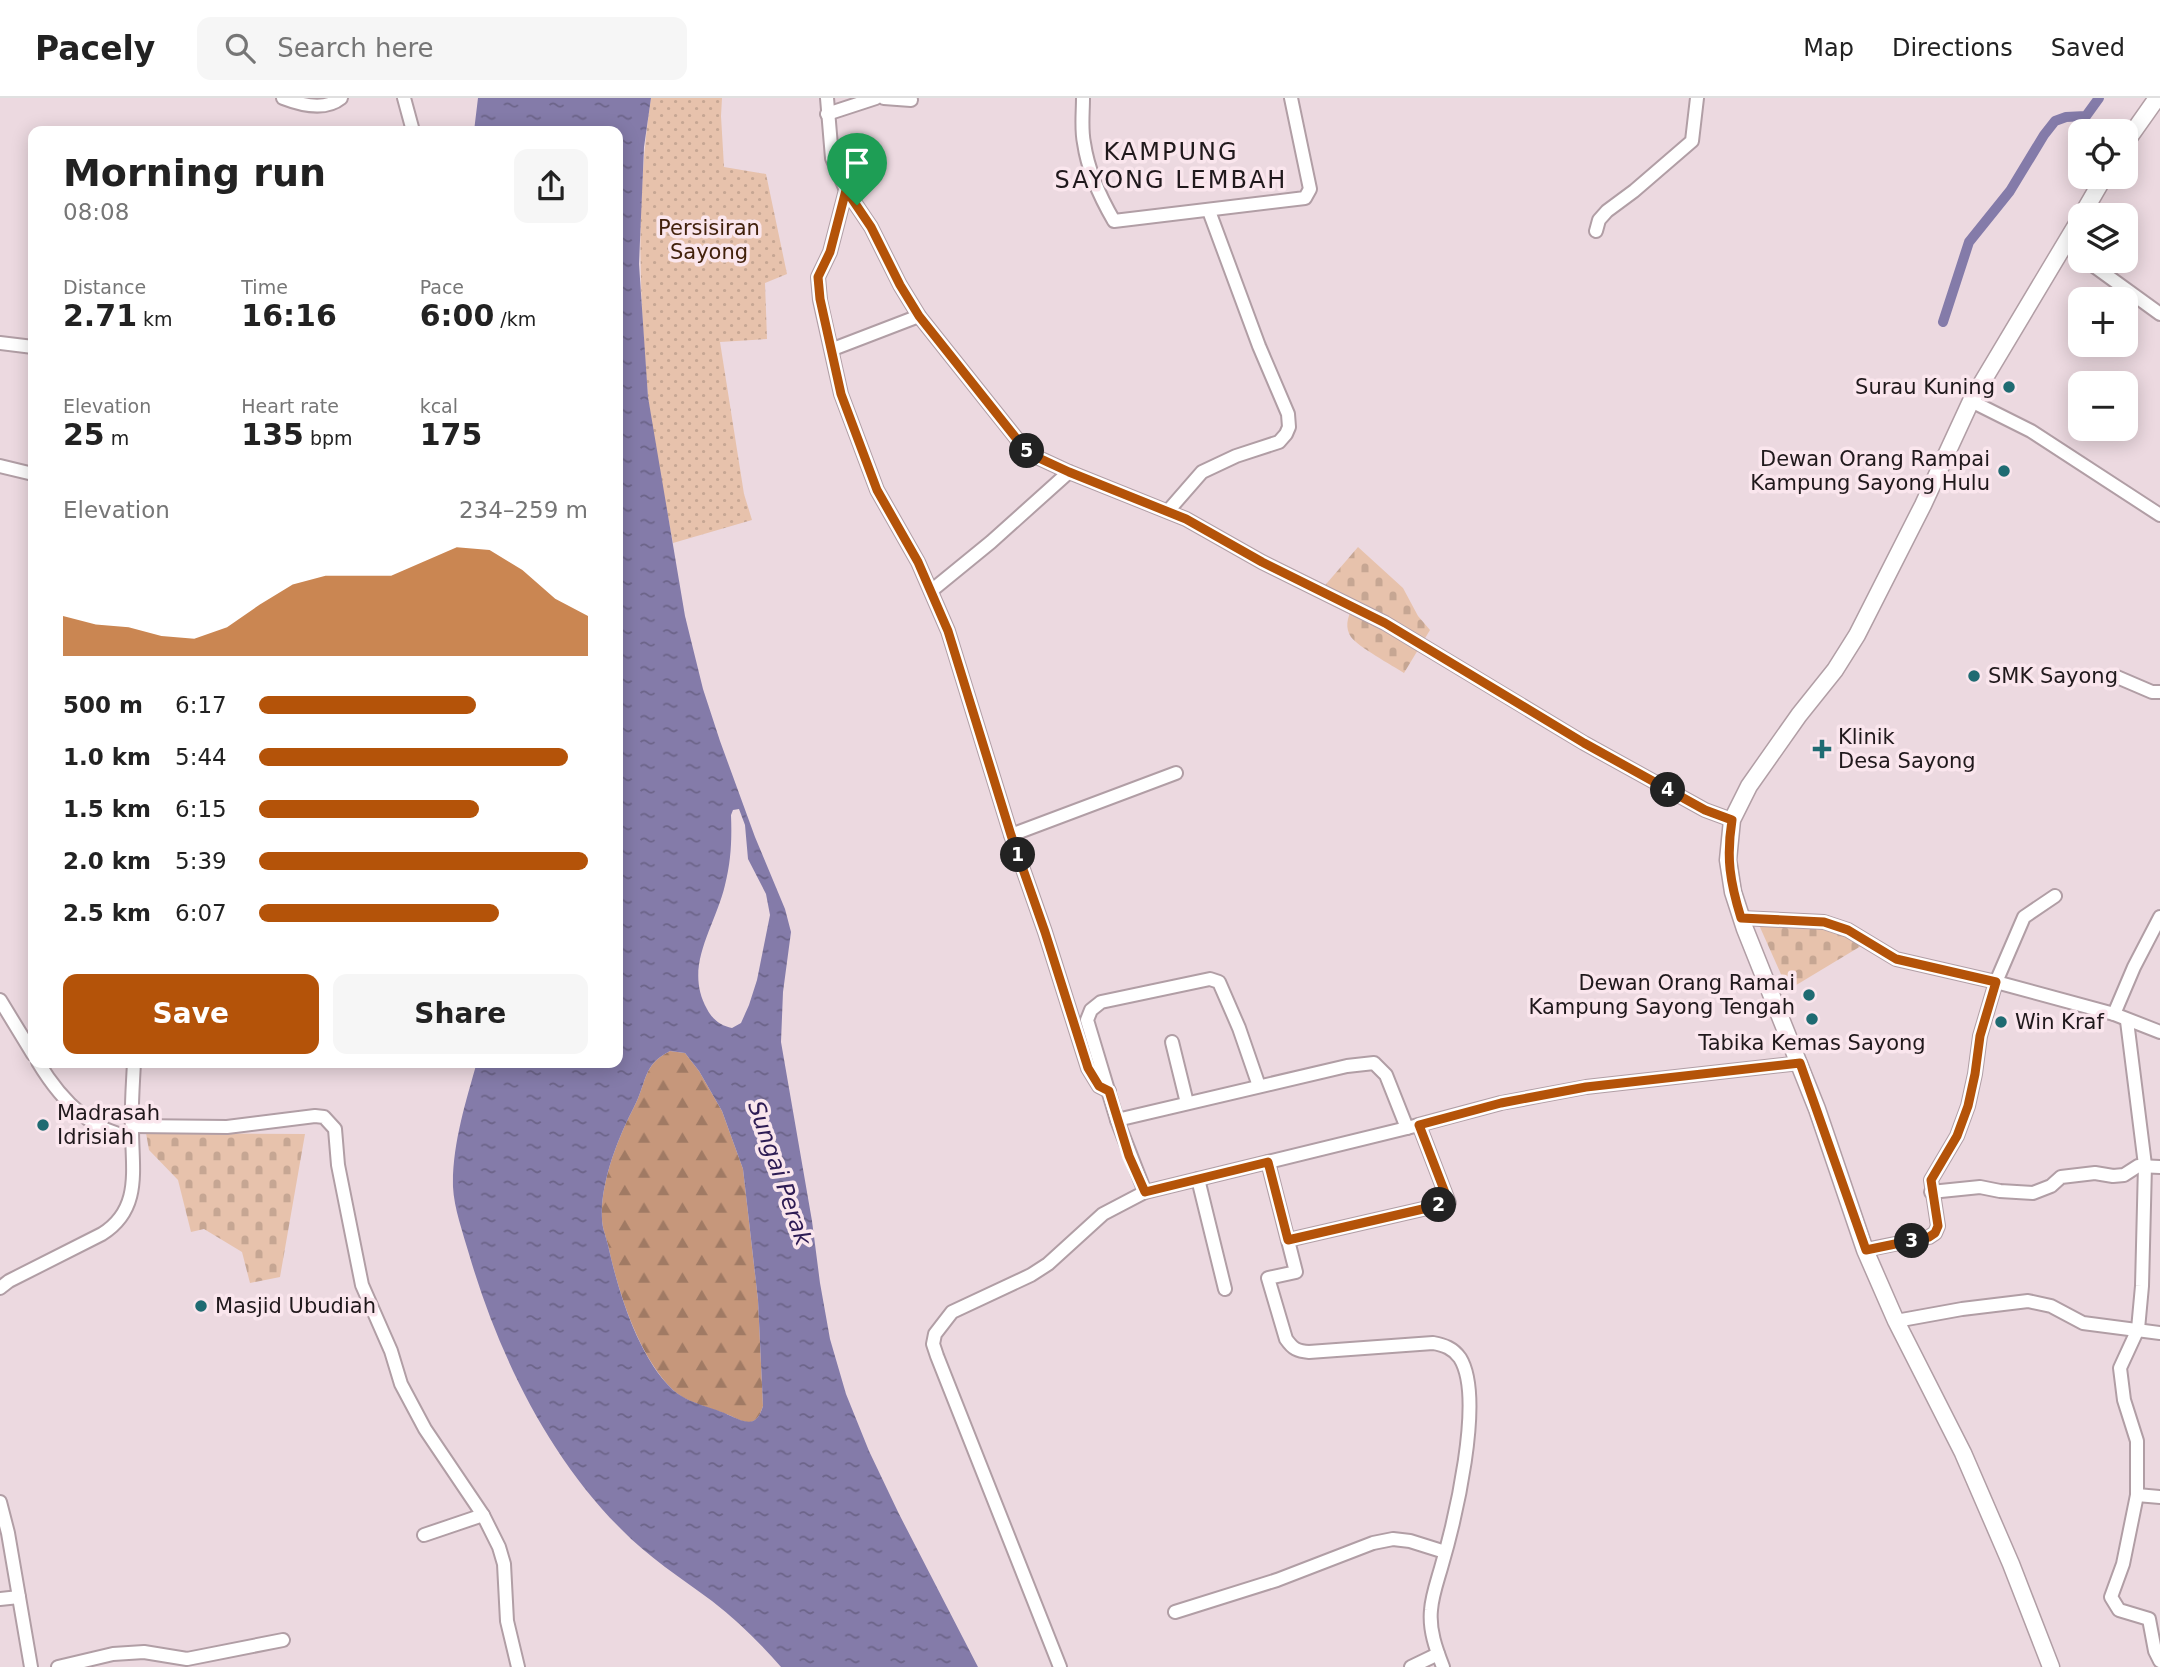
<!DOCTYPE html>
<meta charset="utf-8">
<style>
body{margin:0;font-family:"DejaVu Sans",sans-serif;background:#f6f6f6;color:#222;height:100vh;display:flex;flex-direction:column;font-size:26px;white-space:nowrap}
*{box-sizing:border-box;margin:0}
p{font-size:23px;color:#767676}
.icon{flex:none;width:38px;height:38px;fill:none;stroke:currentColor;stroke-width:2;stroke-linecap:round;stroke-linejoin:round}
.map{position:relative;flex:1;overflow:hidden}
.drawer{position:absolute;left:28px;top:28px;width:595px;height:942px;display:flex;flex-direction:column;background:#fff;border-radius:14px;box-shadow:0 4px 18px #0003}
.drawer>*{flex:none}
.tools{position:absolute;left:2068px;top:21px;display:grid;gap:14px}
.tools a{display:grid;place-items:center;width:70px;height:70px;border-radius:14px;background:#fff;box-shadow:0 4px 18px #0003;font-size:35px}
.pin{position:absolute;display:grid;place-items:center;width:60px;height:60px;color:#fff;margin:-72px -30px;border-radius:50% 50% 50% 0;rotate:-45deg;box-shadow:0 0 7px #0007}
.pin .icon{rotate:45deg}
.km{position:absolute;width:35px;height:35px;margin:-18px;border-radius:50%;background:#222;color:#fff;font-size:19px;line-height:35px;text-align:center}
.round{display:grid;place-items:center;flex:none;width:74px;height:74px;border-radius:14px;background:#f6f6f6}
.head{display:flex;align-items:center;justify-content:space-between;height:119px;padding:0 35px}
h1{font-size:38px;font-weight:600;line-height:52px}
.stats{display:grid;grid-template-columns:repeat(3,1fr);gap:10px;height:119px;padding:7px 35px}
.stats div{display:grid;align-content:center}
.stats b{font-size:30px;font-weight:600}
.stats small{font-size:19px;font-weight:400}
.stats p{font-size:19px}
.chart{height:196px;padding:14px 35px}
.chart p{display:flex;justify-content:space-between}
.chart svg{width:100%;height:126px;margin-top:7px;fill:#b45309;opacity:.7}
.cta{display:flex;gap:14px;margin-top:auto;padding:14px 35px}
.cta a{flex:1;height:80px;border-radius:14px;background:#b45309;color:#fff;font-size:28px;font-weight:600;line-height:80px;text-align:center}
.cta a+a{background:#f6f6f6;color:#222}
ul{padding:0 35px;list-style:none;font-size:23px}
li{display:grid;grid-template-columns:112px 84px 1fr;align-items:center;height:52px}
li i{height:18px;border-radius:9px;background:#b45309}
header{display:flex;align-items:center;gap:42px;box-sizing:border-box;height:98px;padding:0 35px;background:#fff;border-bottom:2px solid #e0e0e0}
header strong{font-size:33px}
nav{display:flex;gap:38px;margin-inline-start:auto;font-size:24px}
.search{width:490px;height:63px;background:#f6f6f6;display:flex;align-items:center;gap:18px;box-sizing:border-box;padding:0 24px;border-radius:14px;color:#767676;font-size:26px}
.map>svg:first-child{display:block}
.forest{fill:url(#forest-firs)}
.cemetery{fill:url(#cemetery-stones)}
.park{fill:url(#park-dots)}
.water{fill:url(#water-ripples);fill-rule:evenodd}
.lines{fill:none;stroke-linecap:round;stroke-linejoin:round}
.canal{stroke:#847ba9;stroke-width:10}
.minor-casing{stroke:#b19ea5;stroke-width:16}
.major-casing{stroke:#b19ea5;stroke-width:19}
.minor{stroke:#fff;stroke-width:12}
.major{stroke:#fff;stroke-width:16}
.route-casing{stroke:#fff;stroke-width:14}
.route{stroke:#b45309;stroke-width:9}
.poi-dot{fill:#1f6b72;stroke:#fae6ed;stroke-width:2.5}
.labels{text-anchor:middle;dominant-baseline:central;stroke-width:7;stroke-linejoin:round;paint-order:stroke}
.park-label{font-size:21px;fill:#42210c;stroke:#fae6ed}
.poi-label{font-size:21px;fill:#20191c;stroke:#fae6ed;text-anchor:start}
.water-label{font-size:23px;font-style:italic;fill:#2d1b54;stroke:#fae6ed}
.quarter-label{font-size:24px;letter-spacing:2px;fill:#20191c;stroke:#fae6ed}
</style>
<header>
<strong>Pacely</strong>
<div class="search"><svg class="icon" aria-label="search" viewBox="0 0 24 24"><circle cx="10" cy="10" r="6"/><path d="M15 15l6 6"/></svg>Search here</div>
<nav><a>Map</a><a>Directions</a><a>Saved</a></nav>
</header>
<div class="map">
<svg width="2160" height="1569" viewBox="0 0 2160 1569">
<defs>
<pattern id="forest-firs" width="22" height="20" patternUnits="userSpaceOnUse" patternTransform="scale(1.75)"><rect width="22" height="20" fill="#c6977b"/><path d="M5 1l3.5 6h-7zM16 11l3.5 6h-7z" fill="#a07a64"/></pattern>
<pattern id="cemetery-stones" width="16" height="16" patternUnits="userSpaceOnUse" patternTransform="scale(1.75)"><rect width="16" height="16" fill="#e7c2ac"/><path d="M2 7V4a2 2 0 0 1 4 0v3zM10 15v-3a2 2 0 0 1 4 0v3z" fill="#c6a693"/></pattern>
<pattern id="park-dots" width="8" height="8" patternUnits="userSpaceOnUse" patternTransform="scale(1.75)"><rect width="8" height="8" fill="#e7c2ac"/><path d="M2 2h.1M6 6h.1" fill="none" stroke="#c6a693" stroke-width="1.8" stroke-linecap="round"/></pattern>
<pattern id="water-ripples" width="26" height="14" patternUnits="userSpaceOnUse" patternTransform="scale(1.75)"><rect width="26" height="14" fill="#847ba9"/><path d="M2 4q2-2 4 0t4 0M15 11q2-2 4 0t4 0" fill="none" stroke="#6c6489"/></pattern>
</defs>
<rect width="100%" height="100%" fill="#ecd9e0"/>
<path class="forest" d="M670,953l15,2 14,18 23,40 21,58 15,131 5,106c-6,20 -15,19 -32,10 -18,-8 -43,-12 -58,-26 -35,-34 -55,-99 -65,-145 -2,-8 -6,-18 -6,-26 -2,-36 16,-81 32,-112 13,-24 8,-42 36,-56z"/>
<g class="cemetery">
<path d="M1358,449l45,41 15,28 12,14 -26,43c-11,-7 -47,-27 -53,-36 -6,-9 -4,-19 1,-28l-31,-19z"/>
<path d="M1759,827c42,1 66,-4 102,21l-73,44z"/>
<polygon points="146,1035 305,1036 280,1179 250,1185 242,1154 204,1131 191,1134 178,1082 149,1052"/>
</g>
<path class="park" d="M651,0h71l-1,18 3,51 42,7 21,100 -22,9 2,56 -47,3 24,152 8,26 -79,23c-9,-49 -20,-98 -25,-147 -9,-100 -12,-199 3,-298z"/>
<path class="water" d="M478,0h173l-7,49 -5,117 9,133 37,219 18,73 17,52 35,96 30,72 6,23 -8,60 -2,50 31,179 8,62 10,56 16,55 23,57 30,63 79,153h-197c-21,-24 -44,-47 -69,-66 -31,-23 -64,-44 -91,-72 -74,-74 -123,-176 -152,-275 -6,-21 -15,-46 -16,-67 -1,-42 13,-86 24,-125h141v-931h-144zM739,711l6,16 3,34 18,35 4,21 -13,65 -8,25 -8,18 -9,5c-11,-2 -20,-9 -25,-19 -24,-43 8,-81 18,-124 6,-23 7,-46 6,-70l2,-5zM670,953l15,2 14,18 23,40 21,58 15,131 5,106c-6,20 -15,18 -32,10 -18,-9 -42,-12 -58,-26 -35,-33 -55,-99 -65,-145 -2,-8 -6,-18 -6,-26 -2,-36 16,-81 32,-112 13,-24 8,-42 36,-56z"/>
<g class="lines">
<polyline class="canal" points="1943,224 1969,144 2010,93 2044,37 2055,23 2066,19 2086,18 2099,0"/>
<g class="minor-casing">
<g id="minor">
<path d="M283,0c18,7 42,13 58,0"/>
<polyline points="404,0 413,33"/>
<polyline points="827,0 832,60 846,92 871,129 900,187 919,218 1028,355 1069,374 1186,421 1262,464 1385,525 1584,645 1705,712 1732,722"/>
<polyline points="884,0 911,2"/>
<path d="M1083,0c0,15 -2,31 1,45 4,28 16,54 30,78l191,-23 5,-9 -19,-91"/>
<polyline points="827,16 876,0"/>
<polyline points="846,92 830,154 818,179 820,202 841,296 877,392 918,464 948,533 1011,737 1045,834 1088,970 1099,988 1109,993"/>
<polyline points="1596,133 1599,122 1607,113 1634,93 1692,43 1697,0"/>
<polyline points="2065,146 2081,158"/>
<polyline points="2087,163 2160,216"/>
<polyline points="0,245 33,249"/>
<polyline points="833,251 919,218"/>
<polyline points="1971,303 2031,333 2160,417"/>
<polyline points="0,368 33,376"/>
<polyline points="1168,413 1202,374 1236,358 1279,344 1286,336 1289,329 1288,316 1259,248 1209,113"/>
<polyline points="931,493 991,444 1069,374"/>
<polyline points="2117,579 2152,594 2160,594"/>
<polyline points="1011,737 1176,675"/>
<polyline points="1741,820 1824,824 1848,832 1896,861 1996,884 2114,916 2160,934"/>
<polyline points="0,902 33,956"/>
<polyline points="2114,916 2134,869 2160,819"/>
<polyline points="2127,923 2145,1067 2142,1188 2138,1231 2120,1270 2124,1302 2137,1343 2137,1397 2123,1466 2111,1499 2119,1512 2149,1521 2155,1553 2160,1563"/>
<polyline points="1172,944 1187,1005"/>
<path d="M38,964c21,35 52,69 94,75"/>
<polyline points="1117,1022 1347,968 1374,965 1386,977 1407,1030"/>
<polyline points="132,1028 227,1029 315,1018 324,1019 335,1031 338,1067 362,1187 391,1253 401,1286 425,1331 483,1417 499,1449 504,1466 507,1523 518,1569"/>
<path d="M1268,1064l28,110 -28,6 18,61c7,10 11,12 23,13l124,-9c11,2 20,5 27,15 25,40 -6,166 -19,210 -4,14 -9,28 -10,42 -2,20 5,39 12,57"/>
<polyline points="1198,1081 1225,1191"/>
<polyline points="1145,1094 1117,1022 1087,922 1091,912 1101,904 1210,881 1219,884 1239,930 1259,988"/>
<polyline points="1931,1094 1980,1089 2000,1093 2033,1095 2051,1088 2061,1079 2095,1075 2113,1078 2124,1077 2138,1068 2160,1069"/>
<polyline points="1288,1142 1449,1105 1419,1027"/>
<polyline points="1865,1152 1929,1139 1935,1135 1938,1128 1931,1082 1957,1038 1968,1008 1975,976 1980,938 1996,884 2024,819 2055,798"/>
<path d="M0,1190l9,-7 93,-47c40,-25 30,-65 30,-105 -1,-22 1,-45 2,-67"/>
<polyline points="1896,1223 1962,1211 2028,1203 2051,1208 2083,1225 2160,1235"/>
<polyline points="2137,1397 2160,1399"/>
<polyline points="0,1404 8,1435 31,1569"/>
<polyline points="424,1437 483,1417"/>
<polyline points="0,1501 19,1499"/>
<polyline points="1175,1514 1277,1482 1373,1445 1393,1441 1410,1443 1445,1454"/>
<polyline points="58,1569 113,1556 144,1554 187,1561 283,1542"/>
<polyline points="1060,1569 937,1258 933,1246 935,1236 952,1214 1031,1177 1048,1166 1103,1116 1145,1094 1407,1030 1501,1005 1586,989 1800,965"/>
<polyline points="1411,1569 1438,1556"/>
</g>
</g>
<g class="major-casing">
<g id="major">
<polyline points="2126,44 2157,0"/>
<polyline points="2082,117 2104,79"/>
<polyline points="2051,1569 2011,1466 1963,1355 1896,1223 1865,1152 1817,1011 1745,831 1733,794 1728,762 1732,722 1749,688 1799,617 1835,572 1857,537 1923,407 1971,303 2081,119"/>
</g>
</g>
<use href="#minor" class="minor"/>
<use href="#major" class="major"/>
</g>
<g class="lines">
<g class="route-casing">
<path id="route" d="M846,92l25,37 29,58 19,31 109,137 41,19 117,47 76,43 123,61 199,120 121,67 27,10c-6,38 -2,62 9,98l83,4 24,8 48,29 100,23 -16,54 -5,38 -7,32 -11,30 -26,44 7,46 -3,7 -6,4 -63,13 -66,-187 -214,24 -85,16 -82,22 30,78 -161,37 -20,-78 -123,30 -16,-36 -20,-65 -10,-5 -11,-18 -43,-136 -34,-97 -63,-204 -30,-69 -41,-72 -36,-96 -21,-95 -2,-22 12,-25z"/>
</g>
<use href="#route" class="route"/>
</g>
<g class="poi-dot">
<circle cx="2009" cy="289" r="7"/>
<circle cx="2004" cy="373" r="7"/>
<circle cx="1974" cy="578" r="7"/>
<path d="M1818.5 640.5h7v7h7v7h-7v7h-7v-7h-7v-7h7z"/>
<circle cx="1809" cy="897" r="7"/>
<circle cx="1812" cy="921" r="7"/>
<circle cx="2001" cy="924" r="7"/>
<circle cx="43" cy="1027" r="7"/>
<circle cx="201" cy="1208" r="7"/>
</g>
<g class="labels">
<g class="park-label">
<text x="709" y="130">Persisiran<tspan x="709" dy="24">Sayong</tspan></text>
</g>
<g class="poi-label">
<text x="1995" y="289" text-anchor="end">Surau Kuning</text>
<text x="1990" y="361" text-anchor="end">Dewan Orang Rampai<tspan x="1990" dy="24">Kampung Sayong Hulu</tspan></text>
<text x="1988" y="578">SMK Sayong</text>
<text x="1838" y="639">Klinik<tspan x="1838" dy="24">Desa Sayong</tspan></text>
<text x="1795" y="885" text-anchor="end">Dewan Orang Ramai<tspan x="1795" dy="24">Kampung Sayong Tengah</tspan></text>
<text x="2015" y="924">Win Kraf</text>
<text x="1812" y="945" text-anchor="middle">Tabika Kemas Sayong</text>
<text x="57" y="1015">Madrasah<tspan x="57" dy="24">Idrisiah</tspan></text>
<text x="215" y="1208">Masjid Ubudiah</text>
</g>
<g class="water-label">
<text transform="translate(780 1075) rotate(71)">Sungai Perak</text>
</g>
<g class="quarter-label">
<text x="1171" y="54">KAMPUNG<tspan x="1171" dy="28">SAYONG LEMBAH</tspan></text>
</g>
</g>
</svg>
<div class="tools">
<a><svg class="icon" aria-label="locate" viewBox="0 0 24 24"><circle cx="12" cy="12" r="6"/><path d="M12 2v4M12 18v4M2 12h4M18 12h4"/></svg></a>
<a><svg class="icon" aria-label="layers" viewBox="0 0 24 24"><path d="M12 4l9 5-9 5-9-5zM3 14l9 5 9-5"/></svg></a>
<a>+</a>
<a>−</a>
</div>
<div class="pin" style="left:857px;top:107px;background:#1e9e55"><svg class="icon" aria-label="arrive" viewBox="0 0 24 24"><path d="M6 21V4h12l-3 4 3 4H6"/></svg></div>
<b class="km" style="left:1018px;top:757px">1</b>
<b class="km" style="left:1439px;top:1107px">2</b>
<b class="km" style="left:1912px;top:1143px">3</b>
<b class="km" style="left:1668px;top:692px">4</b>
<b class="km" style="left:1027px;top:353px">5</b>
<section class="drawer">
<div class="head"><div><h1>Morning run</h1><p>08:08</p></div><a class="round"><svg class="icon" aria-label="share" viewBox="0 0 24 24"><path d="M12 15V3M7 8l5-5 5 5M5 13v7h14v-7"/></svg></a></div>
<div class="stats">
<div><p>Distance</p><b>2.71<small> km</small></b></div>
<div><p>Time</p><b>16:16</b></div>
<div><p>Pace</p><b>6:00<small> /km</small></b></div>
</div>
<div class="stats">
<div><p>Elevation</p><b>25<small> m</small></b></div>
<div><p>Heart rate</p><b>135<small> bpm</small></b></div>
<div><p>kcal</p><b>175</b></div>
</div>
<div class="chart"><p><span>Elevation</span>234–259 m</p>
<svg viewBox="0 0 160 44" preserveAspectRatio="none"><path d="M0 44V30L10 33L20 34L30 37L40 38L50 34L60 26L70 19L80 16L90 16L100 16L110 11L120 6L130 7L140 14L150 24L160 30V44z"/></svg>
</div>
<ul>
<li><b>500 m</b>6:17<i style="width:66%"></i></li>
<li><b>1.0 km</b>5:44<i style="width:94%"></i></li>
<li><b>1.5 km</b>6:15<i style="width:67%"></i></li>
<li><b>2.0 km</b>5:39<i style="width:100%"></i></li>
<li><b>2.5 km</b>6:07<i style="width:73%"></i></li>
</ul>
<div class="cta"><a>Save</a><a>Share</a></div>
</section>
</div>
